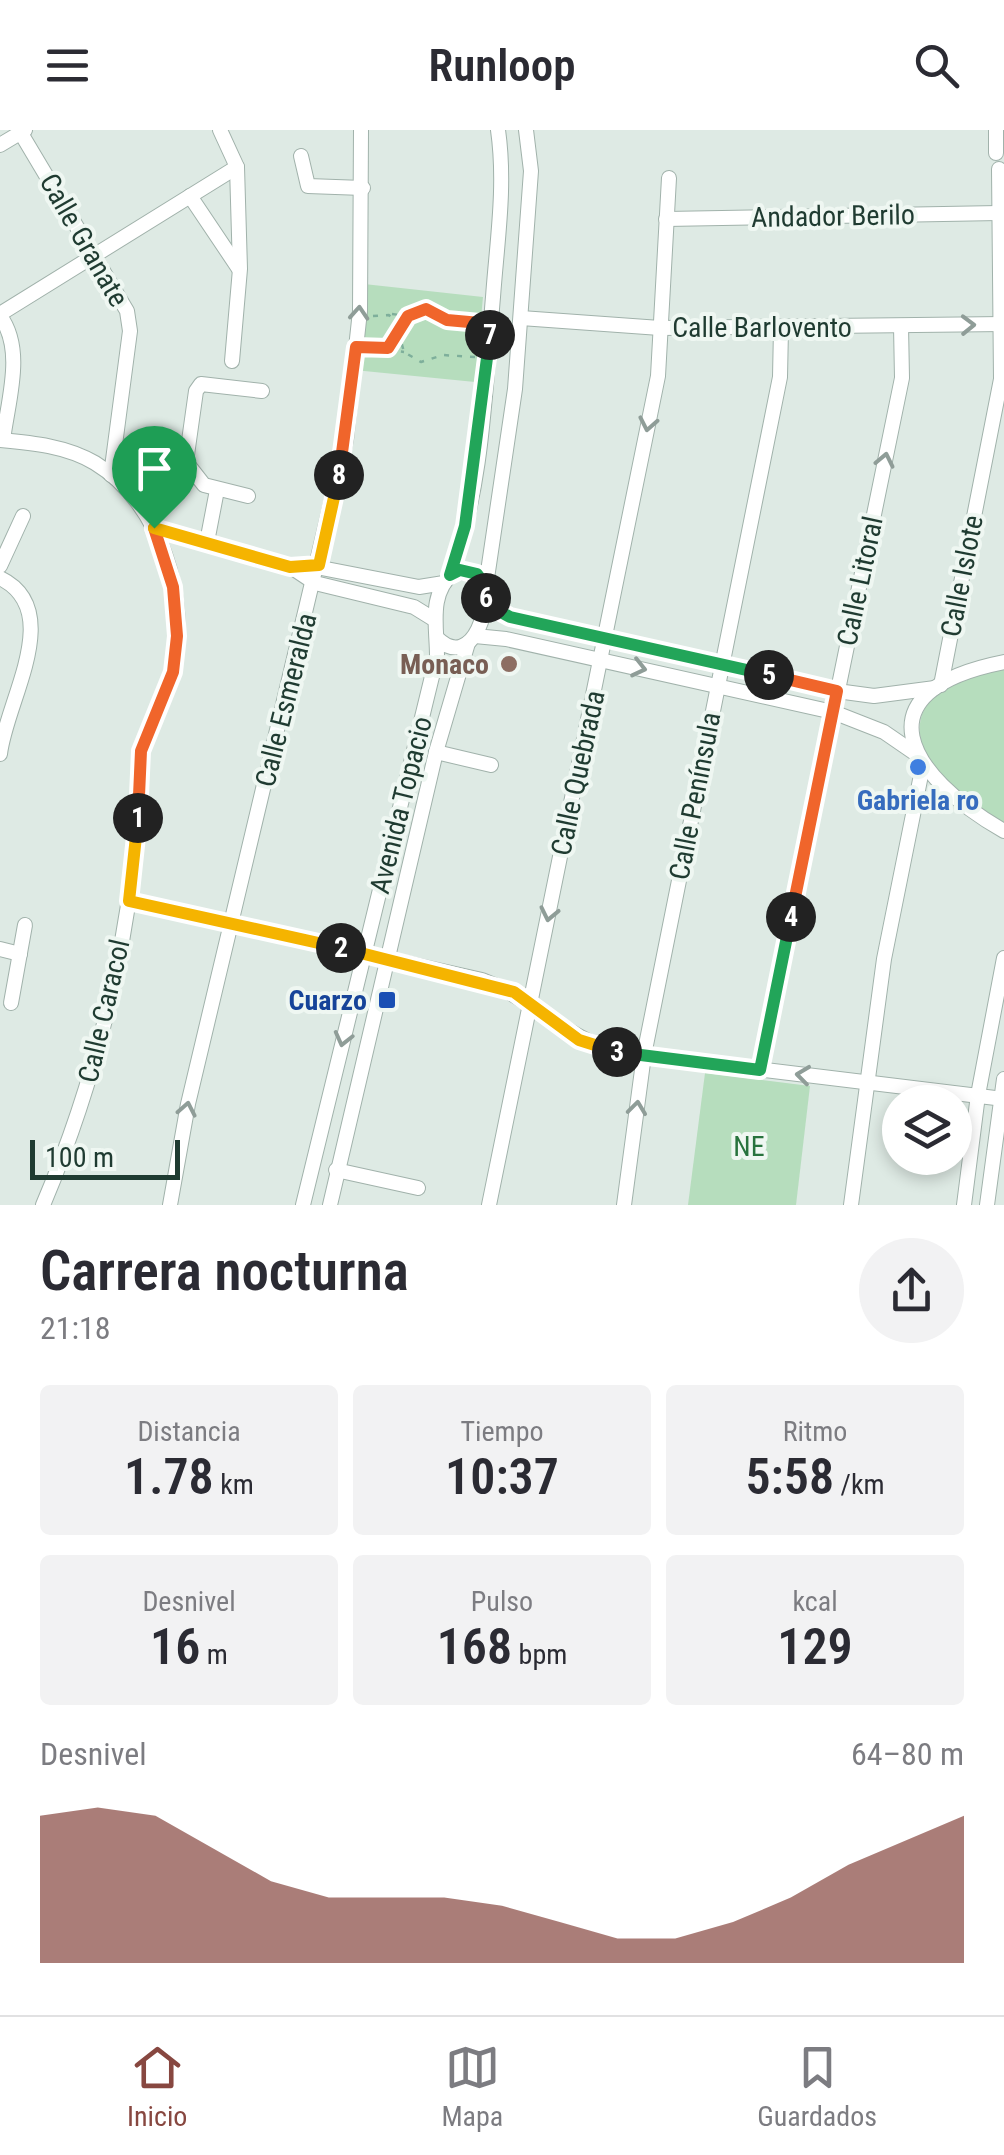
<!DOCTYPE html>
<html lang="es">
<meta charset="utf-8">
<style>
body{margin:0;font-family:"Roboto Condensed",sans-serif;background:#f2f2f3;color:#2b2b33;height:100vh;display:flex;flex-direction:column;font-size:38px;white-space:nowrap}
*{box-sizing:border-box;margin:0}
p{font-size:32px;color:#7c7c81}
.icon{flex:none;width:55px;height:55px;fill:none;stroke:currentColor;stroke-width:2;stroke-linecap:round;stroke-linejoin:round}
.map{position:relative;height:1075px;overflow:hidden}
.panel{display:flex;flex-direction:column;background:#fff;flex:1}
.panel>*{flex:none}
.fabs{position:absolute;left:882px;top:955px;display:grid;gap:20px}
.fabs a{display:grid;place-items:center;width:90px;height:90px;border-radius:50%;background:#fff;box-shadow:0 5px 15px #0003;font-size:50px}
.scale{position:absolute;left:30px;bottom:25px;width:150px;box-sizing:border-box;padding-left:10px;border:5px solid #1f3b31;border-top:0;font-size:28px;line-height:35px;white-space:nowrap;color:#1f3b31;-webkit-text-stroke:8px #eff7f2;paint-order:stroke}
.pin{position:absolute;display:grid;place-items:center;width:85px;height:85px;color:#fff;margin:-102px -42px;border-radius:50% 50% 50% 0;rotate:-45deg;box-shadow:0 0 10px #0007}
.pin .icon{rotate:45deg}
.km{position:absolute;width:50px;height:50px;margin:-25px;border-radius:50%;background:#222;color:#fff;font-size:28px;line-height:50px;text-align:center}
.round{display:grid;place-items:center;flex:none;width:105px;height:105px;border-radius:52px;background:#f2f2f3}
.head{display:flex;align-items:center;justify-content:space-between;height:170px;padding:0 40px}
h1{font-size:55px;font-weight:600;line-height:75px}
.metrics{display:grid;grid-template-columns:repeat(3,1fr);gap:15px;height:170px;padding:10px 40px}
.metrics div{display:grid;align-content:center;border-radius:10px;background:#f2f2f3;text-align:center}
.metrics b{font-size:50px;font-weight:600}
.metrics small{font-size:28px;font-weight:400}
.metrics p{font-size:28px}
.chart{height:280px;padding:20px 40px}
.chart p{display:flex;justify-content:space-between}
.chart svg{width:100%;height:180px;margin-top:10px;fill:#874740;opacity:.7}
header{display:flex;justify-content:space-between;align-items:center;height:130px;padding:0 40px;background:#fff;font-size:45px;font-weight:600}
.tab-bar{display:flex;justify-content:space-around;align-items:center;height:140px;border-top:2px solid #e1e1e2;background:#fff;font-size:28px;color:#7c7c81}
.tab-bar a{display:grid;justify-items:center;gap:5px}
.tab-bar .current{color:#874740}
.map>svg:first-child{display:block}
.green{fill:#b6ddbd}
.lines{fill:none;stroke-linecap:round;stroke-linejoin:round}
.minor-casing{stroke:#a1b2ab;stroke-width:16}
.path{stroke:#7eaf9b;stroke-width:2.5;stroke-dasharray:5 8;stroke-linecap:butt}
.minor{stroke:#fff;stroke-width:14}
.oneway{stroke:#8f9d98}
.split-1-casing{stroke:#fff;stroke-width:20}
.split-2-casing{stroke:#fff;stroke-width:20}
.split-3-casing{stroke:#fff;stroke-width:20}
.split-4-casing{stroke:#fff;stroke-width:20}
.split-5-casing{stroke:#fff;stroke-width:20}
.split-6-casing{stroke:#fff;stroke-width:20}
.split-7-casing{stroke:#fff;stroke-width:20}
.split-8-casing{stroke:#fff;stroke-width:20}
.split-9-casing{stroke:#fff;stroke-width:20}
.split-1{stroke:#f0652b;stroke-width:12}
.split-2{stroke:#f5b400;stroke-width:12}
.split-3{stroke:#f5b400;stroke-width:12}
.split-4{stroke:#22a559;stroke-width:12}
.split-5{stroke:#f0652b;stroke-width:12}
.split-6{stroke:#22a559;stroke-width:12}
.split-7{stroke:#22a559;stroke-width:12}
.split-8{stroke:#f0652b;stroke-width:12}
.split-9{stroke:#f5b400;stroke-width:12}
.education-dot{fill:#8d6e63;stroke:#eff7f2;stroke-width:4}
.shop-dot{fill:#3f7fe0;stroke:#eff7f2;stroke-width:4}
.transit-dot{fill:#1a4fb4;stroke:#eff7f2;stroke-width:4}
.labels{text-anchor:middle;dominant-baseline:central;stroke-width:8;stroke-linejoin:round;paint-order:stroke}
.street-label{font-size:28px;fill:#1f3b31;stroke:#eff7f2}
.education-label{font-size:28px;font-weight:bold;fill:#785e54;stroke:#eff7f2;text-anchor:end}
.shop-label{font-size:28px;font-weight:bold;fill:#366cbe;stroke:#eff7f2}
.transit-label{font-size:28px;font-weight:bold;fill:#164399;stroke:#eff7f2;text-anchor:end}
.park-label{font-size:28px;fill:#28733e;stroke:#eff7f2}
</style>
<header><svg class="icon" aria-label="menu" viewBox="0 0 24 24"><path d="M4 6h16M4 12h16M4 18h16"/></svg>Runloop<svg class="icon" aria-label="search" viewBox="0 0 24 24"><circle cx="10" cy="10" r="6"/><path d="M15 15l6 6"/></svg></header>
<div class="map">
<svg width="1004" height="1075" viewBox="0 0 1004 1075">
<rect width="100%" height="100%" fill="#deeae4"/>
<g class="green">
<polygon points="364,154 483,167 475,252 354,240"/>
<path d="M1004,539v154c-91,-42 -132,-136 0,-154z"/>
<polygon points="705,943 810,956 796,1075 688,1075"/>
</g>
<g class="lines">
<g class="minor-casing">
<g id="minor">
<polyline points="19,0 127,181 130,201 111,345"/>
<polyline points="220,0 237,37 240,139 232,231"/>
<polyline points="996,0 996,23"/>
<polyline points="0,15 25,0"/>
<polyline points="301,26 308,56 363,58"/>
<polyline points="190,66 239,139"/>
<polyline points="666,89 999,83"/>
<polyline points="0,184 237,37"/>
<path d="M0,186c25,34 8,84 3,124"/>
<polyline points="521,188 660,198 1004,194"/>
<path d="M0,310c33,3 66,6 95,23 66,40 95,136 78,208 -8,32 -31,59 -33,92 -3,33 -2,66 -6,99 -14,116 -45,235 -91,343"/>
<polyline points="248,366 204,355 186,332 196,261 201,254 262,261"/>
<polyline points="154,398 291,437 315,453 414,477 435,490"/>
<polyline points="207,412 217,360"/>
<polyline points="0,436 23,386"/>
<polyline points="311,436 419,457 444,453"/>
<path d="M450,445c33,-86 35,-187 43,-278 4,-56 13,-111 5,-167"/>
<path d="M0,448c66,32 6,123 0,176"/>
<polyline points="486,455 515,259 531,41 526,0"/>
<polyline points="486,474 509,487 837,561 874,566 935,558"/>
<polyline points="475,506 506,509 833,582 884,602 916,624"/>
<path d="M1004,532c-147,29 -97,114 0,169"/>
<polyline points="941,555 1001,249 999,39"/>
<polyline points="436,622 491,635"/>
<path d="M129,771l353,79c52,19 83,58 135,72l387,47"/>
<polyline points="0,819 20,824"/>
<polyline points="11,873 25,795"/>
<polyline points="760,940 902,248 901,196"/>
<polyline points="336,1040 418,1058"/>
<polyline points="170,1075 188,974 346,310 360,181 361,0"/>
<path d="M303,1075l134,-549c0,-30 -9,-62 17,-84l23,2c21,27 -5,99 -40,64"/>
<polyline points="330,1075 436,622 468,513"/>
<polyline points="489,1075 658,246 669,48"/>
<polyline points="624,1075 644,925 780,247 781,199"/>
<polyline points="851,1075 884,829 923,635"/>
<polyline points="964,1075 978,965 1004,828"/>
<polyline points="987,1075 1004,949"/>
</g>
</g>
<g class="path">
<polyline points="392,184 408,186"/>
<polyline points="373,186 389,185 398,197"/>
<polyline points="368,214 376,219"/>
<polyline points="382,220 397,209"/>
<polyline points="388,220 404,222"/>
<polyline points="475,227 443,225 421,232 404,222 399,204 409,185 426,179 447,191 479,193"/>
</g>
<use href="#minor" class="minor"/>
</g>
<defs><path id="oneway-chevron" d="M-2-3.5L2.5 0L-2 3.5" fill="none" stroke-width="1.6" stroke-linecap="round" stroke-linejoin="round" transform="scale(2.5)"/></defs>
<g class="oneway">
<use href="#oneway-chevron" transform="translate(359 183) rotate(-86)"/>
<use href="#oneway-chevron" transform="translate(968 195) rotate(-1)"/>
<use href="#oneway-chevron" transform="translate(648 294) rotate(101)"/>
<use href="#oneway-chevron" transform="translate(885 330) rotate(-78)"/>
<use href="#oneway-chevron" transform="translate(639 538) rotate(13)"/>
<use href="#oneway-chevron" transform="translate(549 784) rotate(102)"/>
<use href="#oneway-chevron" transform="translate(343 909) rotate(104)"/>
<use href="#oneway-chevron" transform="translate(803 945) rotate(-173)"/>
<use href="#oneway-chevron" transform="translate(637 978) rotate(-83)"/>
<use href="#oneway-chevron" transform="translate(187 979) rotate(-79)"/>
</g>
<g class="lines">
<g class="split-1-casing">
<polyline id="split-1" points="138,688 141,621 173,542 177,506 173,457 154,398"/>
</g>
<g class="split-2-casing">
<polyline id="split-2" points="138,688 129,771 341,818"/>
</g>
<g class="split-3-casing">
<polyline id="split-3" points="341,818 514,862 579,910 617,922"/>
</g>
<g class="split-4-casing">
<polyline id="split-4" points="617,922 760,940 791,787"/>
</g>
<g class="split-5-casing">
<polyline id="split-5" points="769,545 837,561 791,787"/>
</g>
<g class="split-6-casing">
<polyline id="split-6" points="486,468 486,474 510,487 769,545"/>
</g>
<g class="split-7-casing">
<polyline id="split-7" points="486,468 486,456 477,444 460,440 450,445 465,396 490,205"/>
</g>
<g class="split-8-casing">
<polyline id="split-8" points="339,345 356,217 388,218 408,186 426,179 447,190 491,194 490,205"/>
</g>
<g class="split-9-casing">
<polyline id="split-9" points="154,398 290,437 319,435 339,345"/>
</g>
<use href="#split-1" class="split-1"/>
<use href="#split-2" class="split-2"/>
<use href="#split-3" class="split-3"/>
<use href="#split-4" class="split-4"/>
<use href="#split-5" class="split-5"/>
<use href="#split-6" class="split-6"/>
<use href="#split-7" class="split-7"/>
<use href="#split-8" class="split-8"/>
<use href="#split-9" class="split-9"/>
</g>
<circle class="education-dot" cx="509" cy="534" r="10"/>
<circle class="shop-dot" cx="918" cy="637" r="10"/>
<rect class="transit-dot" x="377" y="860" width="20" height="20" rx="5"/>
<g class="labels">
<g class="street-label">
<text transform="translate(833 86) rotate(-1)">Andador Berilo</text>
<text transform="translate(84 110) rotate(60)">Calle Granate</text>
<text x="762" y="197">Calle Barlovento</text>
<text transform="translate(962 446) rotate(-79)">Calle Islote</text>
<text transform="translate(860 451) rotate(-78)">Calle Litoral</text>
<text transform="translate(286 570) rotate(-76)">Calle Esmeralda</text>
<text transform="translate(578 643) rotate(-78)">Calle Quebrada</text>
<text transform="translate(695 666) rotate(-79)">Calle Península</text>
<text transform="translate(401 675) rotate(-76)">Avenida Topacio</text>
<text transform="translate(104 881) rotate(-77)">Calle Caracol</text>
</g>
<g class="education-label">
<text x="489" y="534">Monaco</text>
</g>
<g class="shop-label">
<text x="918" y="670">Gabriela ro</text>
</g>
<g class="transit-label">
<text x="367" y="870">Cuarzo</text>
</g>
<g class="park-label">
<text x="749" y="1016">NE</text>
</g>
</g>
</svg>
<div class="fabs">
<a><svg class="icon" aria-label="layers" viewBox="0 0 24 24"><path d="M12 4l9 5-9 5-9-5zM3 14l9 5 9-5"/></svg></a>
</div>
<div class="scale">100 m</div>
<div class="pin" style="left:154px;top:398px;background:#1e9e55"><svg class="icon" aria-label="arrive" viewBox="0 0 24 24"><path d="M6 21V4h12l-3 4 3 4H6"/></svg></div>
<b class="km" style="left:138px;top:688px">1</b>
<b class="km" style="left:341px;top:818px">2</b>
<b class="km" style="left:617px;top:922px">3</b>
<b class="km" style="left:791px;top:787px">4</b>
<b class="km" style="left:769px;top:545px">5</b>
<b class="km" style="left:486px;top:468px">6</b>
<b class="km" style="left:490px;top:205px">7</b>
<b class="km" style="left:339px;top:345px">8</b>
</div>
<section class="panel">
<div class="head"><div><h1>Carrera nocturna</h1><p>21:18</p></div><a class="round"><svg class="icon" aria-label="share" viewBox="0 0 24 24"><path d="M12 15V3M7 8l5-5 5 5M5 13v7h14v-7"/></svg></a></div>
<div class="metrics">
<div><p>Distancia</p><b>1.78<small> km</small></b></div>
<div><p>Tiempo</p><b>10:37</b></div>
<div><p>Ritmo</p><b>5:58<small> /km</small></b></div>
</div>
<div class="metrics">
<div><p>Desnivel</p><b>16<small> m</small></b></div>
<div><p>Pulso</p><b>168<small> bpm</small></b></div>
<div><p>kcal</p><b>129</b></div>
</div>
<div class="chart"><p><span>Desnivel</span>64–80 m</p>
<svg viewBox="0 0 160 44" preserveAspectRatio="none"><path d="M0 44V8L10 6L20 8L30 16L40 24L50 28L60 28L70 28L80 30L90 34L100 38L110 38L120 34L130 28L140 20L150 14L160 8V44z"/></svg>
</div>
</section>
<nav class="tab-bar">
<a class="current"><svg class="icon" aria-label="home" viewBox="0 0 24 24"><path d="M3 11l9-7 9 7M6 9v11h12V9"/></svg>Inicio</a>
<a><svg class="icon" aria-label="map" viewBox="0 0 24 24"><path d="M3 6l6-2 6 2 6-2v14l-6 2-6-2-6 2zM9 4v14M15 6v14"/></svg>Mapa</a>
<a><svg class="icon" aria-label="saved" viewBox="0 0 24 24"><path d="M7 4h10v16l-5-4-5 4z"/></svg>Guardados</a>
</nav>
